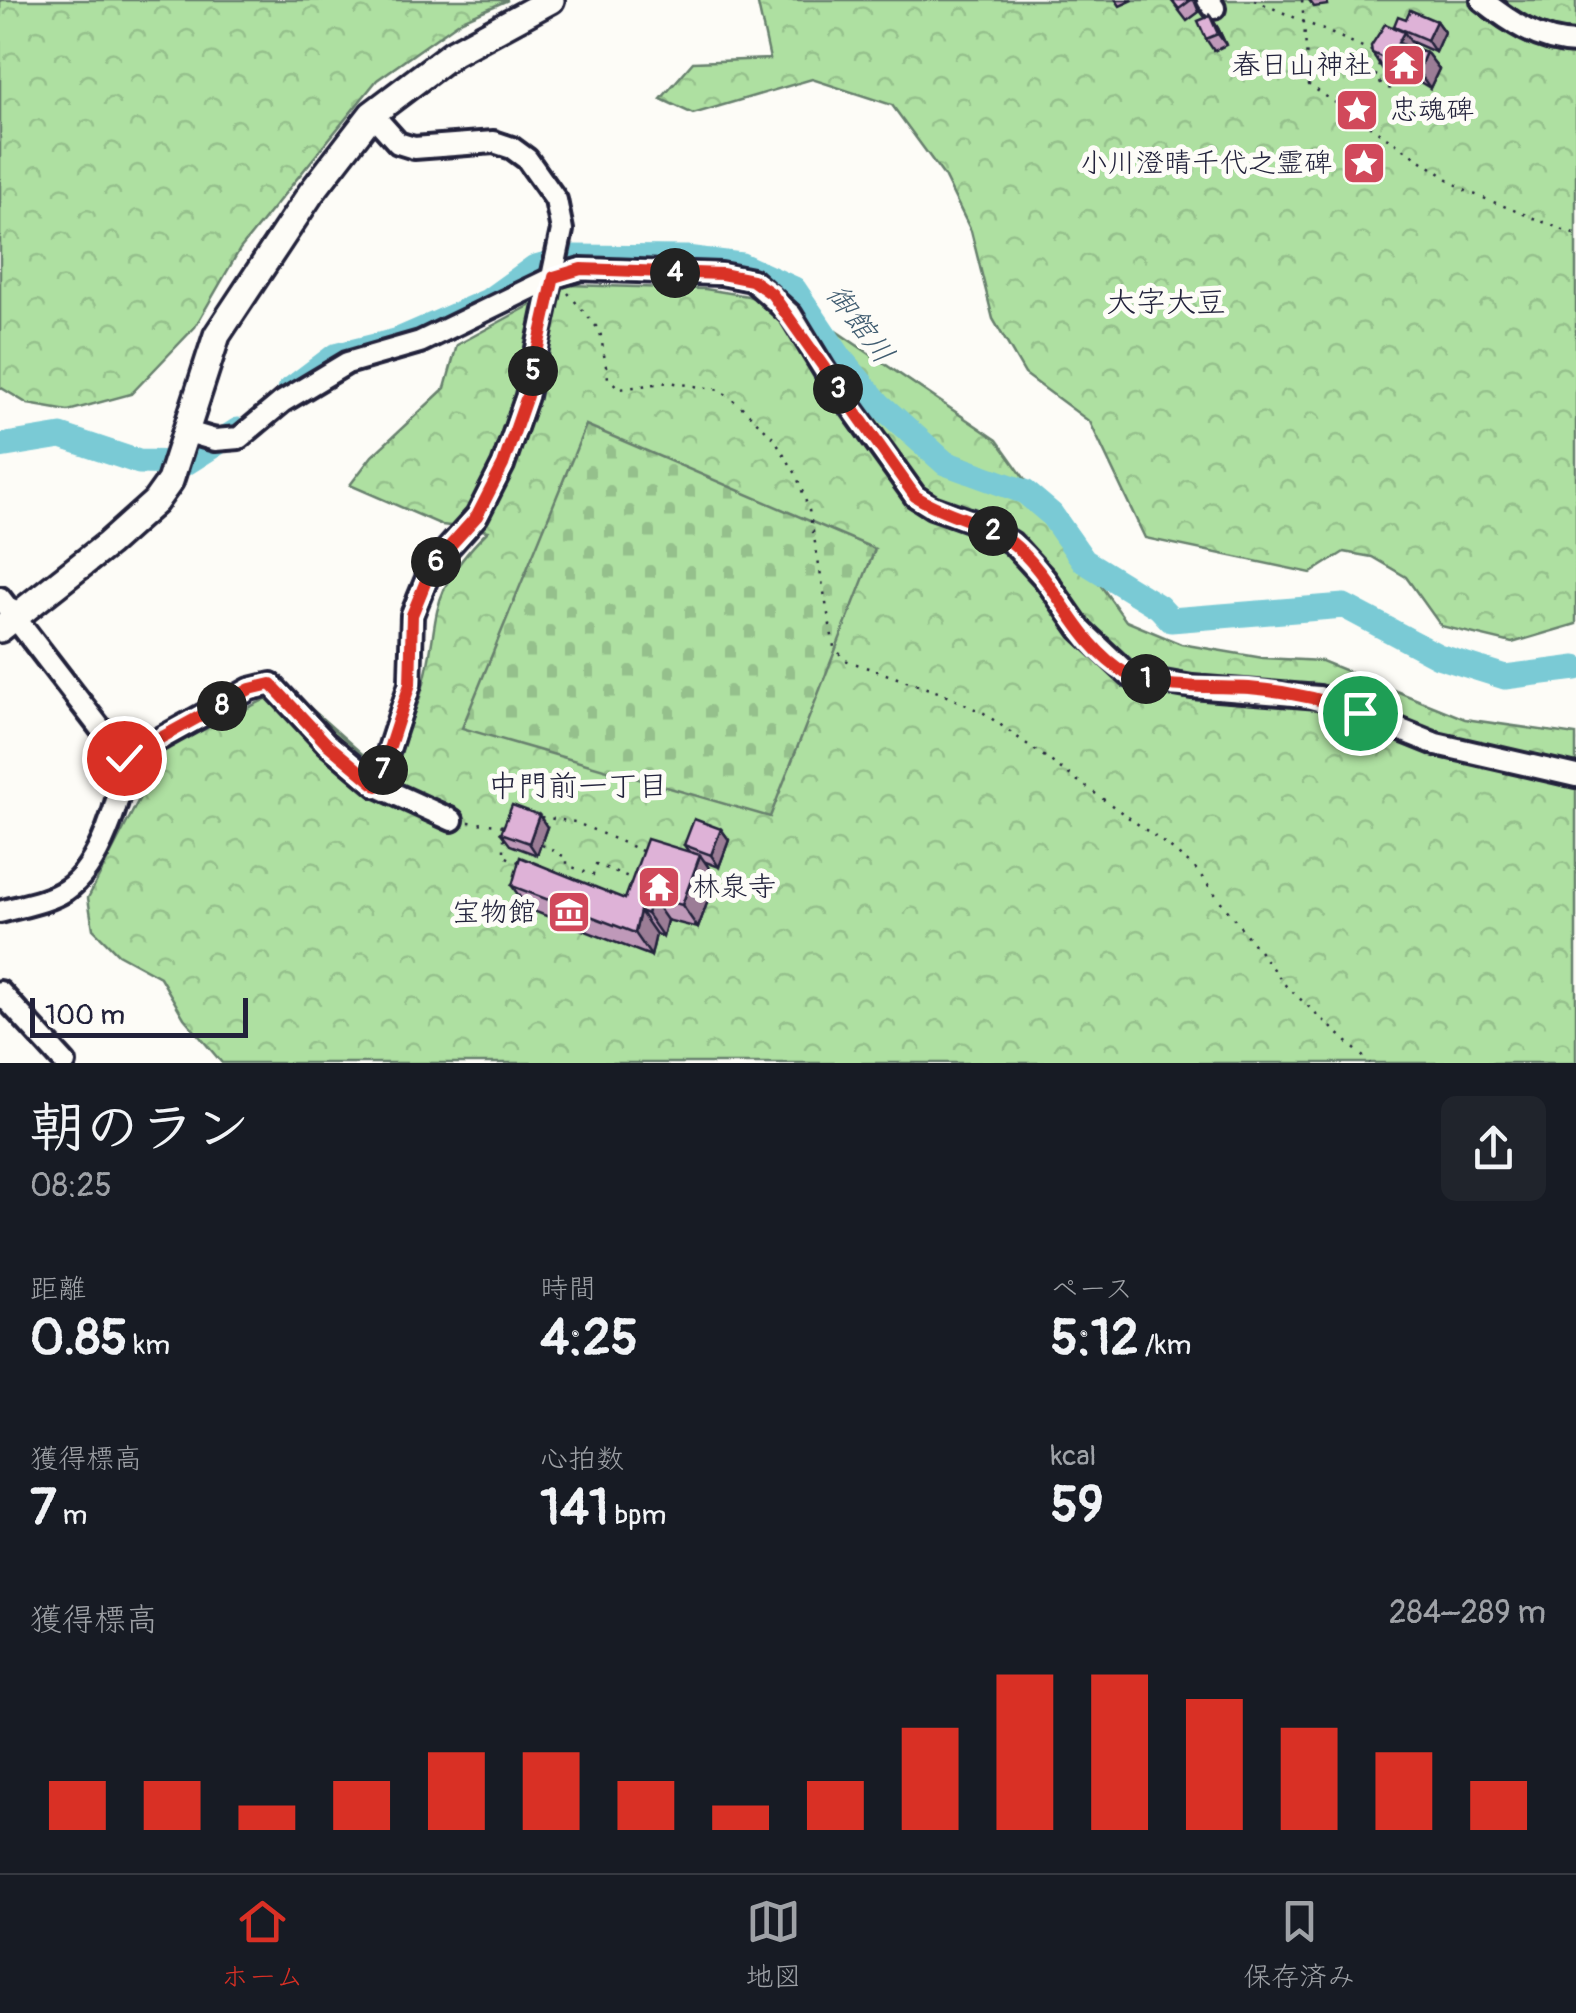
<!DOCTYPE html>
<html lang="ja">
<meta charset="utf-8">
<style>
body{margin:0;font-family:Pangolin,"Klee One",sans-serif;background:#20242c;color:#f1f3f6;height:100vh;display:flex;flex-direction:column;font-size:38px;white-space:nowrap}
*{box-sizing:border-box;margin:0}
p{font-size:32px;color:#9ea1a6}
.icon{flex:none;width:55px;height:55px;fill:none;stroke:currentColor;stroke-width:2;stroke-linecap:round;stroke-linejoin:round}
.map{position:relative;height:1063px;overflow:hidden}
.panel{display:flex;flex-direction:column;background:#171b24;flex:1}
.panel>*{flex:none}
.scale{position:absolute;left:30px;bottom:25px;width:218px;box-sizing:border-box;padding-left:10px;border:5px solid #22223b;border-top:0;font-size:28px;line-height:35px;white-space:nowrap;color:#22223b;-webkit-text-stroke:8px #fdfcf7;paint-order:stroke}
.pin{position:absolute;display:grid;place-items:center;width:85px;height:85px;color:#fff;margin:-42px;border:5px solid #fff;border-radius:50%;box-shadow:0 2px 10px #0007}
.km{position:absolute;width:50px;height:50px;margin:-25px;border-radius:50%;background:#222;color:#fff;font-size:28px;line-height:50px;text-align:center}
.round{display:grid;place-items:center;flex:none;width:105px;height:105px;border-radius:15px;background:#20242c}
.head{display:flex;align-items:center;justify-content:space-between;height:170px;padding:0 30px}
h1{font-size:55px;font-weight:800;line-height:75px}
.metrics{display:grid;grid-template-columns:repeat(3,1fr);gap:15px;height:170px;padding:10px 30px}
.metrics div{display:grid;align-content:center}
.metrics b{font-size:50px;font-weight:800}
.metrics small{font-size:28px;font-weight:400}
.metrics p{font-size:28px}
.chart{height:280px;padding:20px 30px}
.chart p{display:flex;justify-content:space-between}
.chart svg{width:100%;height:180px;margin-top:10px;stroke:#d93025;stroke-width:6}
.menu{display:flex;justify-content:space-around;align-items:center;height:140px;border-top:2px solid #363941;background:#171b24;font-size:28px;color:#9ea1a6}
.menu a{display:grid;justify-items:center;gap:5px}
.menu .active{color:#d93025}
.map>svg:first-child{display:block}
.forest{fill:url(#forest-crowns);stroke:#68816e;stroke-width:2.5}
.cemetery{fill:url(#cemetery-stones);stroke:#68816e;stroke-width:2.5}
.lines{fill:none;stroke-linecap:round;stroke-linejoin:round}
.river{stroke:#7acad5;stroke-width:25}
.minor-casing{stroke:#22223b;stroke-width:28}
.major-casing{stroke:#22223b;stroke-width:32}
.path{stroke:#22223b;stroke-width:2.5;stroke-dasharray:2.5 8;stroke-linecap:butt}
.minor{stroke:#fdfcf7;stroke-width:20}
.major{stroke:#fdfcf7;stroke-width:25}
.wall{fill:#bf99b9;stroke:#22223b;stroke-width:2.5}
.shaded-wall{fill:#9b7d96;stroke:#22223b;stroke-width:2.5}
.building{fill:#deb2d7;stroke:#22223b;stroke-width:2.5}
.route-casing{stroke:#fff;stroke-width:20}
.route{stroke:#d93025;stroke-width:12}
.labels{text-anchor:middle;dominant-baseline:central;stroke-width:10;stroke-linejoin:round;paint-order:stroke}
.poi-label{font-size:28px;fill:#22223b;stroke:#fdfcf7;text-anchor:end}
.neighbourhood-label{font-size:30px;fill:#22223b;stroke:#fdfcf7}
.water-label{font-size:30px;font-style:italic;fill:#415d71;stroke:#fdfcf7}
</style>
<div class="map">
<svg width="1576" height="1063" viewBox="0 0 1576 1063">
<defs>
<pattern id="forest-crowns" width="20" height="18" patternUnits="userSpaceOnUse" patternTransform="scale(2.5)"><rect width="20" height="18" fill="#aee0a1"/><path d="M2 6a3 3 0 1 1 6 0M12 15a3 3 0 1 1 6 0" fill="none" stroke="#95c08c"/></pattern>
<pattern id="cemetery-stones" width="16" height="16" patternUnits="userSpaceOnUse" patternTransform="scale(2.5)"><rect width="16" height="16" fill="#aee0a1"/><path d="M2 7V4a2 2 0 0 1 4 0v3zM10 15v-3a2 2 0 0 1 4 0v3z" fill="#95c08c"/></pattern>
</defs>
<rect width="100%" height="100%" fill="#fdfcf7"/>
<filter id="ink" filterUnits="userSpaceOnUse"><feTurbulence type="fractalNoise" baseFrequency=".01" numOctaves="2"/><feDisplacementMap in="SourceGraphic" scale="20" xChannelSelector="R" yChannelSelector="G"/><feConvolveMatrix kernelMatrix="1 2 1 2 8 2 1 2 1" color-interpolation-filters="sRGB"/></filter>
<g filter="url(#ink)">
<g class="forest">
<polygon points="0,0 508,0 462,20 377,80 240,249 195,327 131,394 68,411 28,404 0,387"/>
<polygon points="757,0 1576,0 1576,624 1512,643 1441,626 1406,577 1372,557 1344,552 1311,573 1145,538 1090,422 1025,374 993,319 971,231 944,176 892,105 812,79 693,114 661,99 693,62 770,59"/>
<path d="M568,285l137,4 43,7 73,25 176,119 129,181 55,23 82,14 59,3 143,58 111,16v328h-1354l-38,-45 -24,-41 -42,-23 -25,-25 -5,-31 77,-149 123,-61 99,88c11,-26 24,-52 33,-79 24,-79 0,-99 68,-166l-46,-6 -92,-40 22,-29 73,-68 12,-43z"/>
</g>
<polygon class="cemetery" points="586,425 875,549 770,817 462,728"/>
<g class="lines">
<g class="river">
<polyline points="290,390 335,356 396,341 488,301 535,267 573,257 686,258 741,265 794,289 841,359 879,404 945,463 1025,492 1051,514 1084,561 1159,607 1171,620 1344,606 1438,656 1505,677 1576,668"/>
<polyline points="0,446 61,436 139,462 186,463 238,430"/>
</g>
<g class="minor-casing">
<g id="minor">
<polyline points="1208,0 1214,8"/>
<path d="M1482,0c28,22 57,42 94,43"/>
<polyline points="372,114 398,143 414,148 494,142 512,148 527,159 556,200 562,230 527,396 503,465 477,516 432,566 412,615 410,684 377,786"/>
<polyline points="188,432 215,440 239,438 282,402 347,363 420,342 554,277 581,269 721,274 752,280 791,315 825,371 915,496 932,507 983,525 1012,543 1045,579 1080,629 1130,676 1192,687 1319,697 1436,744 1576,776"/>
<path d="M0,598l124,161c-1,37 -25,109 -58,131 -18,12 -45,16 -66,22"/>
<polyline points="124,759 250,689 271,684 326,743 377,786 452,820"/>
<polyline points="0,992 65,1063"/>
</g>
</g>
<g class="major-casing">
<polyline id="major" points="0,629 108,544 155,502 170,481 217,335 311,193 372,114 453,53 551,0"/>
</g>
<g class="path">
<polyline points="1254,0 1372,51"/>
<polyline points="1302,0 1309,85 1466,191 1576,235"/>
<polyline points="1379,64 1375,79 1390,89 1389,94"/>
<polyline points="568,293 600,331 608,378 620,389 669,382 720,390 743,408 774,438 796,474 809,510 834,647 845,660 938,692 984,713 1168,846 1195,868 1286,986 1370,1063"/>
<polyline points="541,817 575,822 642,851"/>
<polyline points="469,822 505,826"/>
<polyline points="504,838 504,856 521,863"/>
<polyline points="542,845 567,858 567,865 593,875 596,864 631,878"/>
</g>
<use href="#minor" class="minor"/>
<use href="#major" class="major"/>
</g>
<g class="wall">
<polygon points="1116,0 1133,0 1120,6"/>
<polygon points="1171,0 1194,0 1199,12 1187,21"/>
<polygon points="1309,0 1327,0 1328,5 1314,7"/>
<polygon points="1210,16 1218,28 1226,45 1214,51 1206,39"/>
<polygon points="1406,19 1436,21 1444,32 1435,52 1410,41 1415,48 1426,52 1439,69 1430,88 1405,73 1403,79 1384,71 1372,53 1396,29 1394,26"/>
<polygon points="547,827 537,855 510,845 501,833"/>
<polygon points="721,829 729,840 719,867 703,861 716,878 698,928 667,920 663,937 656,934 651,956 528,909 512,886 625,899 689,852 684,845"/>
</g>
<g class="shaded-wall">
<polygon points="1210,16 1218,28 1226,45 1218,34"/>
<polygon points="1436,21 1444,32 1435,52 1427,40"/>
<polygon points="1404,32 1416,49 1398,43"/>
<polygon points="1426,52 1439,69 1430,88 1418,71"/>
<polygon points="1393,55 1405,73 1403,79 1390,61"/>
<polygon points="539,815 547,827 537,855 529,843"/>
<polygon points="721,829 729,840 719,867 711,855"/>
<polygon points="700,855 716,878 698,928 682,905"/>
<polygon points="651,897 667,920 663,937 647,914"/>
<polygon points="640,911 656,934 651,956 635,933"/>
</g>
<g class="building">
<polygon points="1172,0 1191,0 1179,9"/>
<polygon points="1410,10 1436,21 1427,40 1394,26 1398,16 1406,19"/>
<polygon points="1210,16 1218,34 1206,39 1198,21"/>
<polygon points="1385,24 1404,32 1398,43 1426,52 1418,71 1393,55 1390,61 1372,53 1371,46"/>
<polygon points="512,805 539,815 529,843 501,833"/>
<polygon points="694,819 721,829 711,855 684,845"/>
<polygon points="647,839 700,855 682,905 651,897 647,914 640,911 635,933 512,886 520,857 625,899"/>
</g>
</g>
<g class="lines" filter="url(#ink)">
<g class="route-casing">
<path id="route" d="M124,758l126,-69 21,-5 55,59 51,43 33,-102 2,-69 20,-49 45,-50 26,-51 24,-69 27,-119 27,-8 141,5 30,6 20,14 143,202c30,20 67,24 96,46 46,37 64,102 116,132 29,16 88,12 122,14 39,3 74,11 111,25"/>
</g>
<use href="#route" class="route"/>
</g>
<defs>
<g id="temple-square" transform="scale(2.25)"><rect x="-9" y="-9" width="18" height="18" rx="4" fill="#d1495b" stroke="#fdfcf7"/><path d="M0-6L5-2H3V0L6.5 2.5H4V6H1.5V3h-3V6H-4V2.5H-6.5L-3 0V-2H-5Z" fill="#fff"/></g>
<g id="sight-square" transform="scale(2.25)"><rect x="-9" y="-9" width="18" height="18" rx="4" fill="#d1495b" stroke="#fdfcf7"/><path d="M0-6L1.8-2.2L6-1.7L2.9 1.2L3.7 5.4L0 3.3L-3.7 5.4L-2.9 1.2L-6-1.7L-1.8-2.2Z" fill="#fff"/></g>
<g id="museum-square" transform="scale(2.25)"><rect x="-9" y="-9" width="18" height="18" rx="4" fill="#d1495b" stroke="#fdfcf7"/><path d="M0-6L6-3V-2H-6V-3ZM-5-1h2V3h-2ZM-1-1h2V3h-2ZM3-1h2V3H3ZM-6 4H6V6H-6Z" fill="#fff"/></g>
</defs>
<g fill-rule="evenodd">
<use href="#temple-square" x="1404" y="65"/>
<use href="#sight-square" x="1357" y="110"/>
<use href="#sight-square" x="1364" y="163"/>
<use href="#temple-square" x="659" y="887"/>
<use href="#museum-square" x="569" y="912"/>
</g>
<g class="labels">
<g class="poi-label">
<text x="1372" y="65">春日山神社</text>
<text x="1390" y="110" text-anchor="start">忠魂碑</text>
<text x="1332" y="163">小川澄晴千代之霊碑</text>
<text x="692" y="887" text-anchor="start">林泉寺</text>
<text x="536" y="912">宝物館</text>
</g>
<g class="neighbourhood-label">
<text x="1166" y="302">大字大豆</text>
<text x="578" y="786">中門前一丁目</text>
</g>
<g class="water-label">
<text transform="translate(860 324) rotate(53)">御館川</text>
</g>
</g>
</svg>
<div class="scale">100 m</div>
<div class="pin" style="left:1360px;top:713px;background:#1e9e55"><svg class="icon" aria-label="arrive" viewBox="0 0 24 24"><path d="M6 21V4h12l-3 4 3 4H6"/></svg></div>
<div class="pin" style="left:124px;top:758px;background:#d93025"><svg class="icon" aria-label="check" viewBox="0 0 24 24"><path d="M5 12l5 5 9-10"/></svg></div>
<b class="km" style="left:1146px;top:679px">1</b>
<b class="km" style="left:993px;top:531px">2</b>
<b class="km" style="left:838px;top:389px">3</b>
<b class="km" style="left:675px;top:273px">4</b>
<b class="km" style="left:533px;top:371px">5</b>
<b class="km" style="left:436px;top:562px">6</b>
<b class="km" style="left:383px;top:770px">7</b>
<b class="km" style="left:222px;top:706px">8</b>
</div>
<section class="panel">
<div class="head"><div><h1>朝のラン</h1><p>08:25</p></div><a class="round"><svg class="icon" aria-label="share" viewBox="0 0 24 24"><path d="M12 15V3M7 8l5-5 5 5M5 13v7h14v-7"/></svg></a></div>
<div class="metrics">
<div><p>距離</p><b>0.85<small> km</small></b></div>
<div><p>時間</p><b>4:25</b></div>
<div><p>ペース</p><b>5:12<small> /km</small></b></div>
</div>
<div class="metrics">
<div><p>獲得標高</p><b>7<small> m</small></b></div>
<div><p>心拍数</p><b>141<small> bpm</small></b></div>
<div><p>kcal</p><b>59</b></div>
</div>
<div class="chart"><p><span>獲得標高</span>284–289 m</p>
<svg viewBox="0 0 160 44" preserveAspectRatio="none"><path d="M5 44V32M15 44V32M25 44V38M35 44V32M45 44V25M55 44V25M65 44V32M75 44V38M85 44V32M95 44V19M105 44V6M115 44V6M125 44V12M135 44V19M145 44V25M155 44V32"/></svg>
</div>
</section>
<nav class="menu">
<a class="active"><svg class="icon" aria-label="home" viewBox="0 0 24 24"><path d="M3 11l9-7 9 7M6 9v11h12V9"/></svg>ホーム</a>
<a><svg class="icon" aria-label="map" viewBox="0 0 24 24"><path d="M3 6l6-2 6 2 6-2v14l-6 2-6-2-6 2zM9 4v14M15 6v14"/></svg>地図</a>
<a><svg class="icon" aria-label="saved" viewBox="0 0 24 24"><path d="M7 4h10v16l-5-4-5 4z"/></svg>保存済み</a>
</nav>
